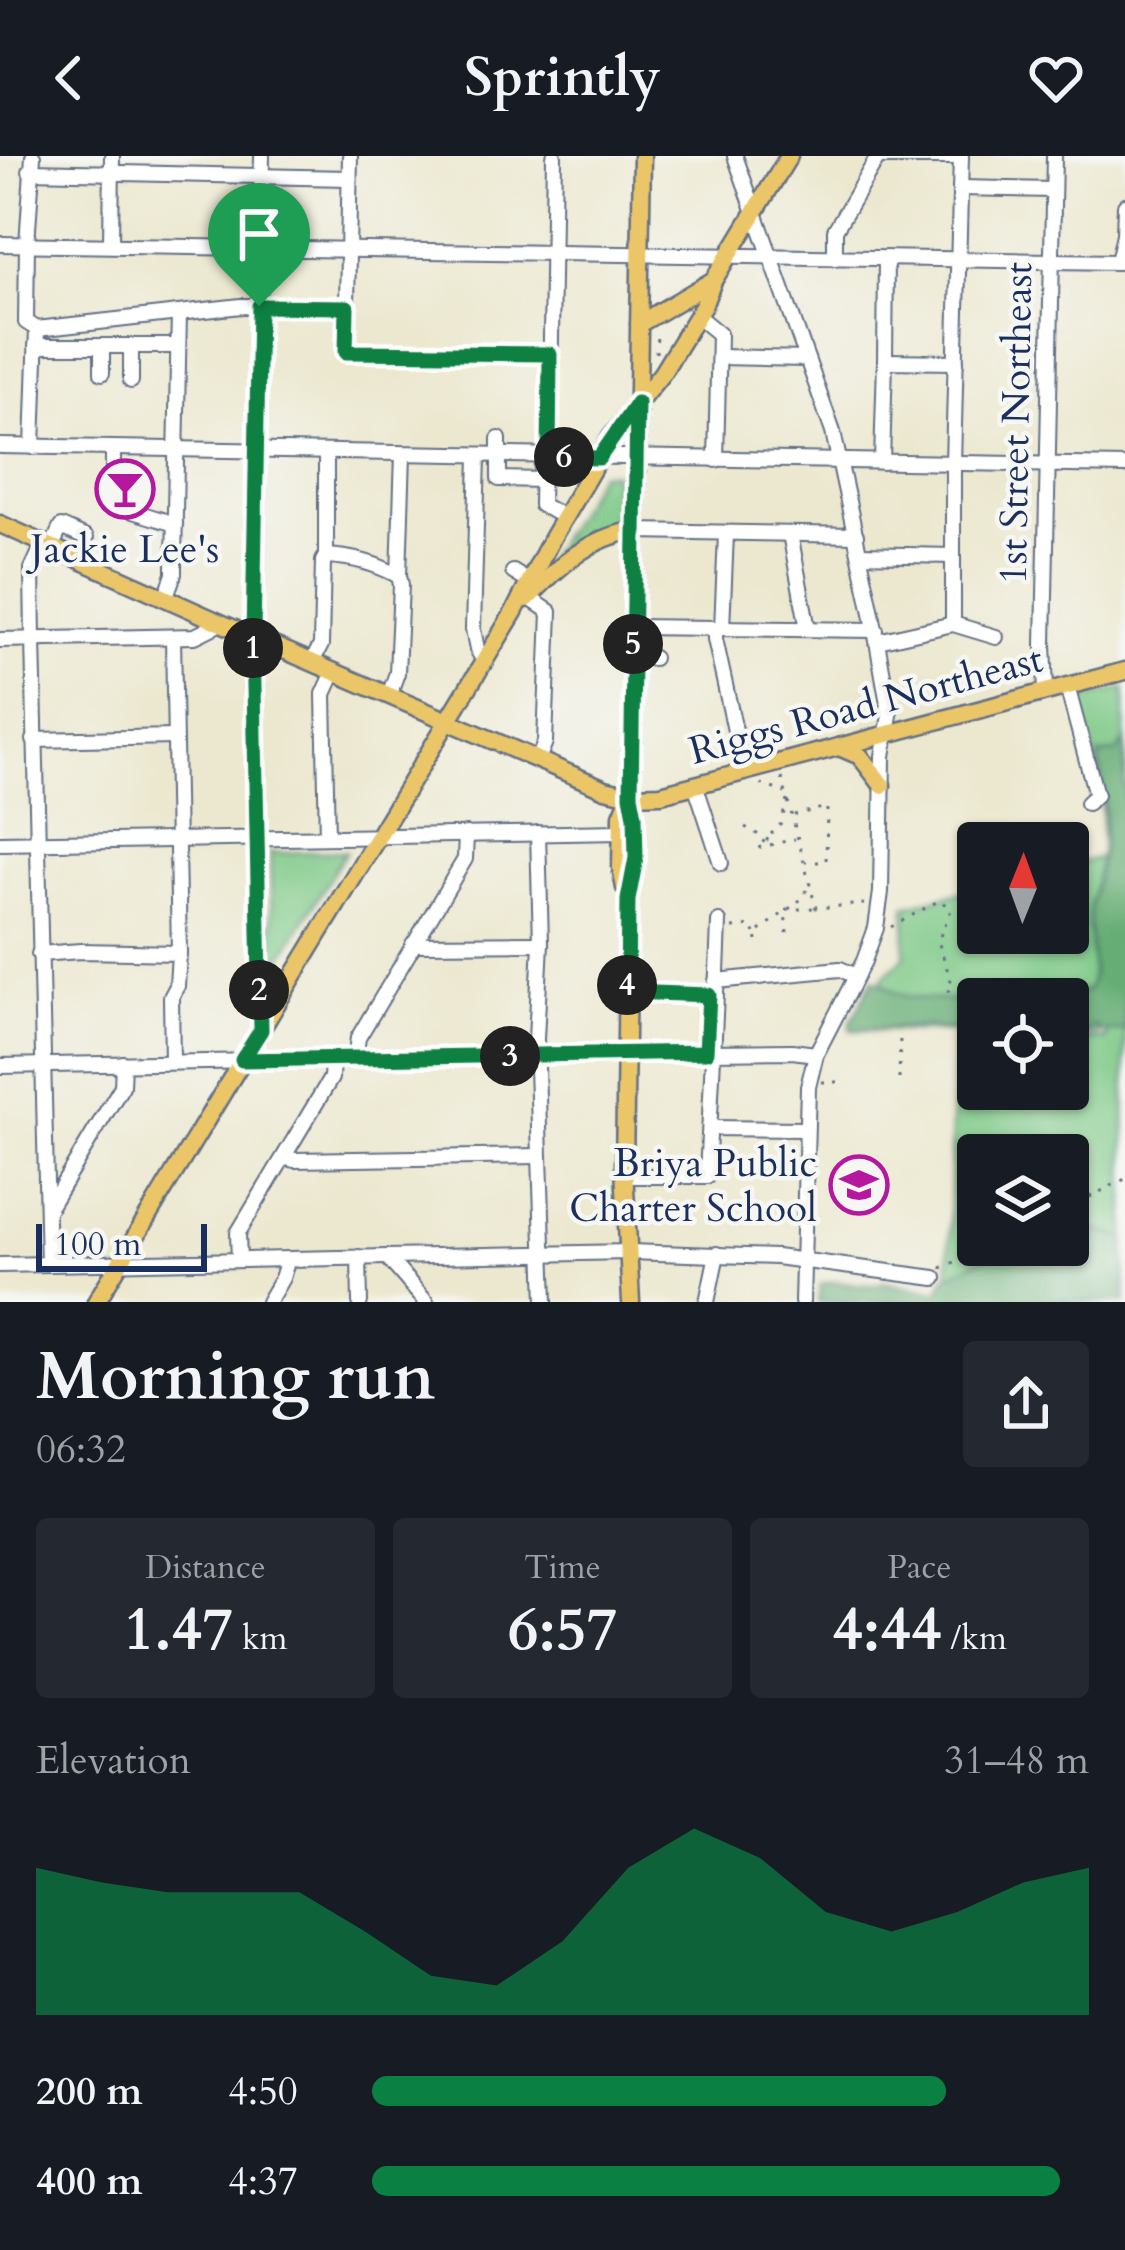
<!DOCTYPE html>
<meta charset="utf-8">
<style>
body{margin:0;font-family:Cardo,serif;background:#242831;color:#f1f3f6;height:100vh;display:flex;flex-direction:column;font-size:45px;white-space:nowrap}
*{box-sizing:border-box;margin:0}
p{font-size:39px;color:#9ea1a6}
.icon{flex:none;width:66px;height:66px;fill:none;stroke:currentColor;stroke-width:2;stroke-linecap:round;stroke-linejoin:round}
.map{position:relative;height:1146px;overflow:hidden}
.side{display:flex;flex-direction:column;background:#171b24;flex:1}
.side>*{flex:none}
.needle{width:78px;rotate:1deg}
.tools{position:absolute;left:957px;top:666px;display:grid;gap:24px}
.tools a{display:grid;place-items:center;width:132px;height:132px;border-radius:12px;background:#171b24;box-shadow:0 3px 9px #0004;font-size:60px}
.scale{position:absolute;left:36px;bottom:30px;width:171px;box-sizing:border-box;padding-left:12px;border:6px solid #1b2f5e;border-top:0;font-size:33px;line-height:42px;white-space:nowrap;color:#1b2f5e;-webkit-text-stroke:9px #f6f6f2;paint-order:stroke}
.pin{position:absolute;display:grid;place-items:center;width:102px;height:102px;color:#fff;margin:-123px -51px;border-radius:50% 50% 50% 0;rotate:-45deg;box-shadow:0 0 12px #0007}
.pin .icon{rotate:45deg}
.km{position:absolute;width:60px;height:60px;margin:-30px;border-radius:50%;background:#222;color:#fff;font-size:33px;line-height:60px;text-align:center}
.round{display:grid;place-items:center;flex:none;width:126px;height:126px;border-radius:12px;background:#242831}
.headline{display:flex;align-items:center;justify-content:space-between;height:204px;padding:0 36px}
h1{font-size:66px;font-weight:600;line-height:90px}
.metrics{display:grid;grid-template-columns:repeat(3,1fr);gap:18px;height:204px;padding:12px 36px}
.metrics div{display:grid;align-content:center;border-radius:12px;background:#242831;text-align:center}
.metrics b{font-size:60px;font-weight:600}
.metrics small{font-size:33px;font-weight:400}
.metrics p{font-size:33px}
.chart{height:336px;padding:24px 36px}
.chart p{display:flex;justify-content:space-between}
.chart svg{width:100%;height:216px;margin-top:12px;fill:#0b8043;opacity:.7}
ul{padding:0 36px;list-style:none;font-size:39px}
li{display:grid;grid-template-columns:192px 144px 1fr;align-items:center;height:90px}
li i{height:30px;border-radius:15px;background:#0b8043}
header{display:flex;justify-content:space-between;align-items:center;height:156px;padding:0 36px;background:#171b24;font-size:54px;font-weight:600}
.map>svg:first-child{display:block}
.green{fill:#7ec987;stroke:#4c7c72;stroke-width:3;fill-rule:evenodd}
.forest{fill:#66ad74;stroke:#406e69;stroke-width:3}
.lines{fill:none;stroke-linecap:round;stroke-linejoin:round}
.minor-casing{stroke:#647086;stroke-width:18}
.major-casing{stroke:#647086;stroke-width:21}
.path{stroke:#647086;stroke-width:3;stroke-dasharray:3 9;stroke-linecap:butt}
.minor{stroke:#fff;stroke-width:14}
.major{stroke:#ebc669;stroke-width:16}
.route-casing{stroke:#fff;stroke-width:24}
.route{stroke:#0b8043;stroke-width:15}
.labels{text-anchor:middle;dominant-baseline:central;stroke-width:9;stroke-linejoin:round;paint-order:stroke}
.street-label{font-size:39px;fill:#1b2f5e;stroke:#f6f6f2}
.poi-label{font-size:39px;fill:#1b2f5e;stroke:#f6f6f2}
</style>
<header><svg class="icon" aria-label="back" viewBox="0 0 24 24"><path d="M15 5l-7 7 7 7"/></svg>Sprintly<svg class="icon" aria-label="heart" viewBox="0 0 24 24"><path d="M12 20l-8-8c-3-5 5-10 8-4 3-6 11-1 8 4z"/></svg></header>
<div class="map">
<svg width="1125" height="1146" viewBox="0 0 1125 1146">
<rect width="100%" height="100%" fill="#f6f6f2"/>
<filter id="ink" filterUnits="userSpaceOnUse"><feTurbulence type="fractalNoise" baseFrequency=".00833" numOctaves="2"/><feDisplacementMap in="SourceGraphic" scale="24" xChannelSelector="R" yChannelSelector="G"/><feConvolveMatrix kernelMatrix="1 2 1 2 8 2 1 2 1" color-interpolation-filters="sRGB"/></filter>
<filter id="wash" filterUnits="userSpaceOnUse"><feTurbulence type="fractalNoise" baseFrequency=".004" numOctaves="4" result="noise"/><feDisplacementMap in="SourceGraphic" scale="48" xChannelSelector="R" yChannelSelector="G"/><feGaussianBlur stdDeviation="2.7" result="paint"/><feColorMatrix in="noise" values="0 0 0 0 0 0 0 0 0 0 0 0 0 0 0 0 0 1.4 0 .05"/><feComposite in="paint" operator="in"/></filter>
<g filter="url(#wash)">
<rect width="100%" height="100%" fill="#ece8d0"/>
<g class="green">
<polygon points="599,317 614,317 614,371 566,397 539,419"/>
<path d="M1125,532v614h-177l6,-262h24v49h90v-49l38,-1 1,-89 -7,-72 -2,156h-30v-35h-90v33l-122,-2 28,-53 21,-21 1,-50 72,-18v45h90v-67l34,-9 -1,-76 -23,-81zM978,999h90v90h-90z"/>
<polygon points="346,695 273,816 270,697"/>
</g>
<g class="forest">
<path d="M1125,586v288l-25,3 -4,-7 -13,6 -15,-1v-32h-90v68l-23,6v-43l-29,-3 -75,3v-8l21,-42h3c8,4 16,10 24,14 38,13 147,3 188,-3 10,-20 2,-44 2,-65 0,-30 11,-57 14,-85 3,-29 0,-57 -4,-86l18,-3z"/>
<path d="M1068,1072h22l35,10v64h-59l-2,-4 -6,4h-240l2,-17c21,-9 44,6 63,-3l56,10 6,-15 66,-32h57z"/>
</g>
</g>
<g filter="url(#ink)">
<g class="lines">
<g class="minor-casing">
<g id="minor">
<polyline points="33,0 27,88 26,166 37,173 33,291"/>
<polyline points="350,0 346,196 550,198"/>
<polyline points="735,0 833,276 872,457 890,559 883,600 881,736 876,772 864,805 816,898 808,931 802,1146"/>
<polyline points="30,15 349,22"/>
<polyline points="960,32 1053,34"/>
<polyline points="0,88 1118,106 1124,78 1125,49"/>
<polyline points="111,89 112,0"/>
<polyline points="835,102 835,74 878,1 961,1"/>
<polyline points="697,160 719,178 716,304"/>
<polyline points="37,173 241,150 347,151"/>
<polyline points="36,190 178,190"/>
<polyline points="719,201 807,203"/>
<polyline points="885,205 886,102"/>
<polyline points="102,217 102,190"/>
<polyline points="131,225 131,190"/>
<polyline points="499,283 499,323 542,324"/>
<polyline points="0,290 1125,310"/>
<polyline points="113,292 113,349 175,368"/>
<polyline points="478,300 473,473 477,493 484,505"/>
<polyline points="542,301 541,349 565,361"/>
<polyline points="549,301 554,0"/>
<polyline points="882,306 885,205 956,206"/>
<polyline points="635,375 856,379"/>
<polyline points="790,378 808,473"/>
<polyline points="43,389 32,413 33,484 48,1108"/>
<polyline points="51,392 61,371 86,382"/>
<polyline points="860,398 953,400"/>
<polyline points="326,400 326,297"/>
<polyline points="513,416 529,426"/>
<polyline points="399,420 403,298"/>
<polyline points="528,441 550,456 545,586 538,604"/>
<polyline points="165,443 174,418 174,405 179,157"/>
<polyline points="953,468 953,308 961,0"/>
<polyline points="634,471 876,474"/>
<polyline points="715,472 715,483 744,616"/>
<polyline points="722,472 726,378"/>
<polyline points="0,484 195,480 221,467"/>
<polyline points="878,485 953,468 996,481"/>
<polyline points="633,501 653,502"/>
<path d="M312,506l9,-17 2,-84 3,-5c25,1 51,8 73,20l2,9 -4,88 -8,22"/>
<polyline points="1067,530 1096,639 1087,647"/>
<polyline points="1046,535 1044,488 1054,0"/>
<polyline points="34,584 174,581"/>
<polyline points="695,628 721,707"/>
<polyline points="538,677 541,787 536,883 545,1146"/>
<polyline points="327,681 324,538 334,516"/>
<polyline points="0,687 622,676"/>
<polyline points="413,788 541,787"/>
<polyline points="39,798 81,795 179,797"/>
<polyline points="716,825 840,813 856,820"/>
<polyline points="627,836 709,839 708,854"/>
<polyline points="261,874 253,481 262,0"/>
<polyline points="355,902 358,882 465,703 466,678"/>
<polyline points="172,906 171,841 177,830 179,797 173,481"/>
<polyline points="0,910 706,896 792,895 816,898"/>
<polyline points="710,972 806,973"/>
<polyline points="284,1001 294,1004 539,1000"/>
<path d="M625,1020h82c4,-85 9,-169 12,-254"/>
<polyline points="47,1055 122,930 123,907"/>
<polyline points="359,1101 360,1146"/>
<polyline points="387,1101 426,1146"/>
<polyline points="239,1104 238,1077 331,922 332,902"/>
<polyline points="0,1109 629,1096 776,1101 935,1122"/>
<polyline points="268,1146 282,1122 288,1103"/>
<polyline points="707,1146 717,1098"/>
</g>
</g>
<g class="major-casing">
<g id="major">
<polyline points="639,168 712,125"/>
<polyline points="0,368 221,467 605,633 631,639 661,638 1125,515"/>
<path d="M527,443c30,-31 64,-64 108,-68"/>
<polyline points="839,591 860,600 882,629"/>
<polyline points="625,732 621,711 622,659 630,640"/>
<polyline points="96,1146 514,456 552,382 611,281 662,217 703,150 713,125 789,0"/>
<path d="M631,1146l-7,-134 4,-268c6,-36 11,-69 3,-105l11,-639"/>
</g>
</g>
<g class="path">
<polyline points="656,197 657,176"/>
<polyline points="782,622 816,752 864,748"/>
<polyline points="761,628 785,637"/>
<polyline points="787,644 781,668 757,692 795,683"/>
<polyline points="794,659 827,651 826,706 805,706"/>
<polyline points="745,671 773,687"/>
<polyline points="891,771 940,744 951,754 938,785 952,828 947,838"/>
<polyline points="733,772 752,770 755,777"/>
<polyline points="787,777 785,754 814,752"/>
<polyline points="757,785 756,778 804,741 809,727"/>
<polyline points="899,923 900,883"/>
<polyline points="822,926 838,926"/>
<polyline points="1068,1052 1125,1023"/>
<polyline points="941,1112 994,1089"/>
</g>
<use href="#minor" class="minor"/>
<use href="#major" class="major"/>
</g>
</g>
<g class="lines" filter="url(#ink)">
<g class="route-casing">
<polygon id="route" points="259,150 347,151 346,196 550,198 549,301 599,302 637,247 631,639 635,660 636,702 628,744 627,836 709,839 706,896 242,904 261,874 253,481"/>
</g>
<use href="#route" class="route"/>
</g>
<defs>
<g id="bar-ring" transform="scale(3)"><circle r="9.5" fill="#f6f6f2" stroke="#b5179e" stroke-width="1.5"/><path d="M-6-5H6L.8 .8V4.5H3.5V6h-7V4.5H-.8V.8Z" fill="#b5179e"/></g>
<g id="school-ring" transform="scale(3)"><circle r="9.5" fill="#f6f6f2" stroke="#b5179e" stroke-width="1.5"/><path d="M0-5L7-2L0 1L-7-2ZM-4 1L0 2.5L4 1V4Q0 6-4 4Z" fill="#b5179e"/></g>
</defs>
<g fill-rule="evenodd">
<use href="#bar-ring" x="125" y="333"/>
<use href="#school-ring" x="859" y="1029"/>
</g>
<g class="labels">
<g class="street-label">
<text transform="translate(1016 267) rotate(-89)">1st Street Northeast</text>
<text transform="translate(866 549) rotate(-15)">Riggs Road Northeast</text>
</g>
<g class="poi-label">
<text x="125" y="393">Jackie Lee's</text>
<text x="817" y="1007" text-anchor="end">Briya Public<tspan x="817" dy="45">Charter School</tspan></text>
</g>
</g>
</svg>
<div class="tools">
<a><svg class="needle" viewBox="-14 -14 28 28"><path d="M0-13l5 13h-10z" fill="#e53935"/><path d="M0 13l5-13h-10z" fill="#9ea1a6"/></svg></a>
<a><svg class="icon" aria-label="locate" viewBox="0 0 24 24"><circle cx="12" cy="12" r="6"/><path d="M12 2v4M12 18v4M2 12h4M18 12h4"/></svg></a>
<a><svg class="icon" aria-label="layers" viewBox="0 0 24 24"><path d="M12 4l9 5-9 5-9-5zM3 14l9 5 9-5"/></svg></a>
</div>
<div class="scale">100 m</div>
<div class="pin" style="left:259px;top:150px;background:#1e9e55"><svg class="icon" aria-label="arrive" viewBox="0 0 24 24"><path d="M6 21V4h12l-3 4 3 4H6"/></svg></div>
<b class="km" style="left:253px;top:492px">1</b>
<b class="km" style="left:259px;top:834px">2</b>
<b class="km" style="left:510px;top:900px">3</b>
<b class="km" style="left:627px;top:829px">4</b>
<b class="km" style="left:633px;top:488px">5</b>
<b class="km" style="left:564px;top:301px">6</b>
</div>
<section class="side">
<div class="headline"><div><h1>Morning run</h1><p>06:32</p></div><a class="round"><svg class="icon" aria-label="share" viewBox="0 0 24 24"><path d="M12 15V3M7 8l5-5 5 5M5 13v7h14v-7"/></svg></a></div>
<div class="metrics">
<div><p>Distance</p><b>1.47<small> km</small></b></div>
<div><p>Time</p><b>6:57</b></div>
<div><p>Pace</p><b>4:44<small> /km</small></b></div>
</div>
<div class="chart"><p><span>Elevation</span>31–48 m</p>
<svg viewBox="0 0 160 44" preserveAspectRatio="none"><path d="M0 44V14L10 17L20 19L30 19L40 19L50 27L60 36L70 38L80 29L90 14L100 6L110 12L120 23L130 27L140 23L150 17L160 14V44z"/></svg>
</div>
<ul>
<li><b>200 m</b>4:50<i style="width:80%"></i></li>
<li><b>400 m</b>4:37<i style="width:96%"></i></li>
</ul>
</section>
